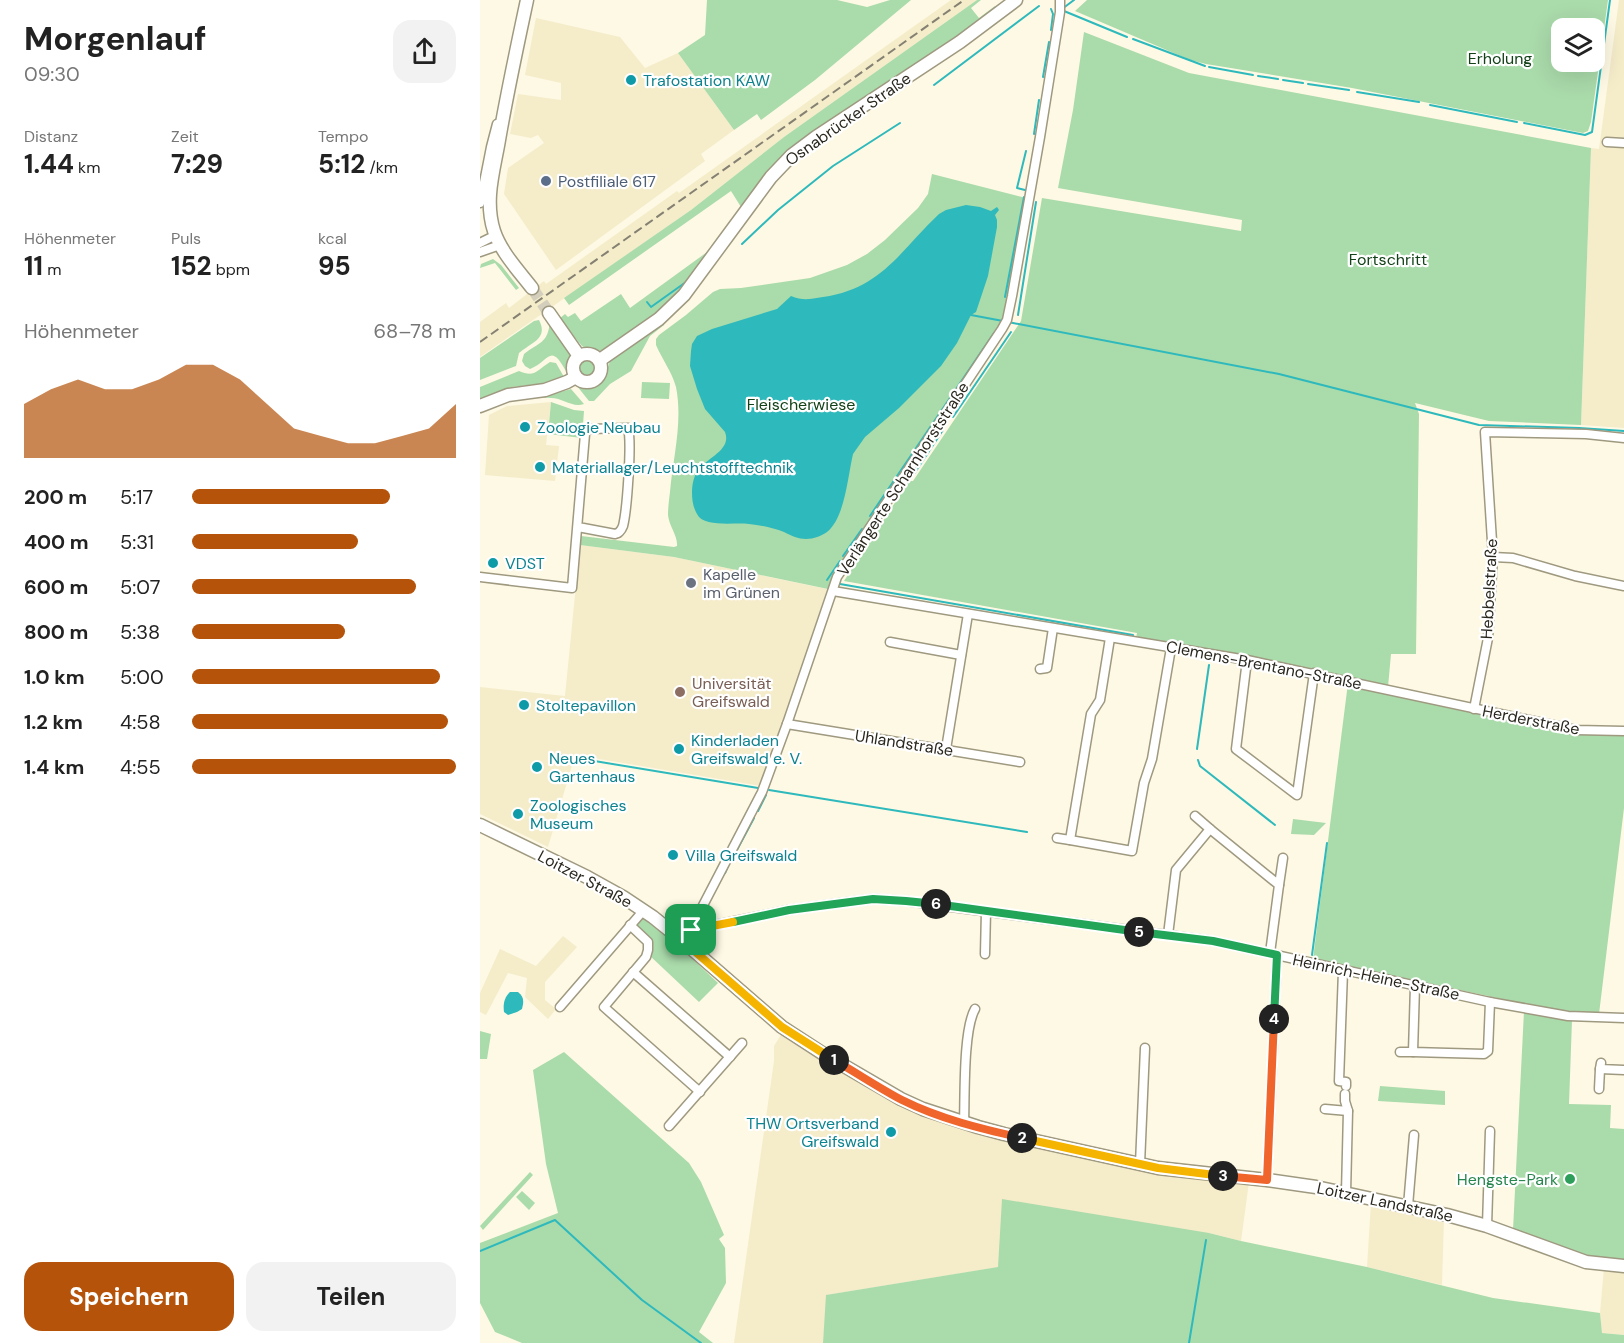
<!DOCTYPE html>
<html lang="de">
<meta charset="utf-8">
<style>
body{margin:0;font-family:"DM Sans",sans-serif;background:#f2f2f2;color:#222;height:100vh;display:flex;flex-direction:column;font-size:22px;white-space:nowrap}
*{box-sizing:border-box;margin:0}
p{font-size:20px;color:#767676}
.icon{flex:none;width:33px;height:33px;fill:none;stroke:currentColor;stroke-width:2;stroke-linecap:round;stroke-linejoin:round}
.map{position:relative;flex:1;overflow:hidden}
.side{display:flex;flex-direction:column;background:#fff;width:480px}
.side>*{flex:none}
.tools{position:absolute;left:1071px;top:18px;display:grid;gap:12px}
.tools a{display:grid;place-items:center;width:54px;height:54px;border-radius:12px;background:#fff;box-shadow:0 6px 24px #0002;font-size:30px}
.pin{position:absolute;display:grid;place-items:center;width:51px;height:51px;color:#fff;margin:-26px;border-radius:12px;box-shadow:0 3px 9px #0006}
.km{position:absolute;width:30px;height:30px;margin:-15px;border-radius:50%;background:#222;color:#fff;font-size:16px;line-height:30px;text-align:center}
.round{display:grid;place-items:center;flex:none;width:63px;height:63px;border-radius:18px;background:#f2f2f2}
.head{display:flex;align-items:center;justify-content:space-between;height:102px;padding:0 24px}
h1{font-size:33px;font-weight:700;line-height:45px}
.figures{display:grid;grid-template-columns:repeat(3,1fr);gap:9px;height:102px;padding:6px 24px}
.figures div{display:grid;align-content:center}
.figures b{font-size:26px;font-weight:700}
.figures small{font-size:16px;font-weight:400}
.figures p{font-size:16px}
.chart{height:168px;padding:12px 24px}
.chart p{display:flex;justify-content:space-between}
.chart svg{width:100%;height:108px;margin-top:6px;fill:#b45309;opacity:.7}
.action{display:flex;gap:12px;margin-top:auto;padding:12px 24px}
.action a{flex:1;height:69px;border-radius:18px;background:#b45309;color:#fff;font-size:24px;font-weight:700;line-height:69px;text-align:center}
.action a+a{background:#f2f2f2;color:#222}
ul{padding:0 24px;list-style:none;font-size:20px}
li{display:grid;grid-template-columns:96px 72px 1fr;align-items:center;height:45px}
li i{height:15px;border-radius:8px;background:#b45309}
main{display:flex;flex:1;min-height:0}
.map>svg:first-child{display:block}
.built{fill:#f5ecca}
.green{fill:#aadbab;fill-rule:evenodd}
.water{fill:#2eb9bc}
.lines{fill:none;stroke-linecap:round;stroke-linejoin:round}
.stream{stroke:#2eb9bc;stroke-width:2}
.secondary-tunnel{stroke:#d4cfbc;stroke-width:12;stroke-dasharray:12 6;stroke-linecap:butt}
.minor-casing{stroke:#9f9980;stroke-width:11}
.secondary-casing{stroke:#9f9980;stroke-width:15}
.minor{stroke:#fff;stroke-width:8}
.secondary{stroke:#fff;stroke-width:12}
.rail{stroke:#848072;stroke-width:2;stroke-dasharray:9 4.5;stroke-linecap:butt}
.split-1-casing{stroke:#fff;stroke-width:12}
.split-2-casing{stroke:#fff;stroke-width:12}
.split-3-casing{stroke:#fff;stroke-width:12}
.split-4-casing{stroke:#fff;stroke-width:12}
.split-5-casing{stroke:#fff;stroke-width:12}
.split-6-casing{stroke:#fff;stroke-width:12}
.split-7-casing{stroke:#fff;stroke-width:12}
.split-8-casing{stroke:#fff;stroke-width:12}
.split-1{stroke:#f5b400;stroke-width:8}
.split-2{stroke:#f0652b;stroke-width:8}
.split-3{stroke:#f5b400;stroke-width:8}
.split-4{stroke:#f0652b;stroke-width:8}
.split-5{stroke:#22a559;stroke-width:8}
.split-6{stroke:#22a559;stroke-width:8}
.split-7{stroke:#22a559;stroke-width:8}
.split-8{stroke:#f5b400;stroke-width:8}
.culture-dot{fill:#0f9aa8;stroke:#fff;stroke-width:2}
.service-dot{fill:#5c6f8a;stroke:#fff;stroke-width:2}
.worship-dot{fill:#6b7280;stroke:#fff;stroke-width:2}
.education-dot{fill:#8d6e63;stroke:#fff;stroke-width:2}
.leisure-dot{fill:#2e9e5b;stroke:#fff;stroke-width:2}
.labels{text-anchor:middle;dominant-baseline:central;stroke-width:4.5;stroke-linejoin:round;paint-order:stroke}
.park-label{font-size:16px;fill:#134219;stroke:#fff}
.culture-label{font-size:16px;fill:#0d838f;stroke:#fff;text-anchor:start}
.street-label{font-size:16px;fill:#2a271e;stroke:#fff}
.service-label{font-size:16px;fill:#4e5e75;stroke:#fff;text-anchor:start}
.worship-label{font-size:16px;fill:#5b616d;stroke:#fff;text-anchor:start}
.education-label{font-size:16px;fill:#785e54;stroke:#fff;text-anchor:start}
.leisure-label{font-size:16px;fill:#27864d;stroke:#fff;text-anchor:end}
</style>
<main>
<section class="side">
<div class="head"><div><h1>Morgenlauf</h1><p>09:30</p></div><a class="round"><svg class="icon" aria-label="share" viewBox="0 0 24 24"><path d="M12 15V3M7 8l5-5 5 5M5 13v7h14v-7"/></svg></a></div>
<div class="figures">
<div><p>Distanz</p><b>1.44<small> km</small></b></div>
<div><p>Zeit</p><b>7:29</b></div>
<div><p>Tempo</p><b>5:12<small> /km</small></b></div>
</div>
<div class="figures">
<div><p>Höhenmeter</p><b>11<small> m</small></b></div>
<div><p>Puls</p><b>152<small> bpm</small></b></div>
<div><p>kcal</p><b>95</b></div>
</div>
<div class="chart"><p><span>Höhenmeter</span>68–78 m</p>
<svg viewBox="0 0 160 44" preserveAspectRatio="none"><path d="M0 44V22L10 16L20 12L30 16L40 16L50 12L60 6L70 6L80 12L90 22L100 32L110 35L120 38L130 38L140 35L150 32L160 22V44z"/></svg>
</div>
<ul>
<li><b>200 m</b>5:17<i style="width:75%"></i></li>
<li><b>400 m</b>5:31<i style="width:63%"></i></li>
<li><b>600 m</b>5:07<i style="width:85%"></i></li>
<li><b>800 m</b>5:38<i style="width:58%"></i></li>
<li><b>1.0 km</b>5:00<i style="width:94%"></i></li>
<li><b>1.2 km</b>4:58<i style="width:97%"></i></li>
<li><b>1.4 km</b>4:55<i style="width:100%"></i></li>
</ul>
<div class="action"><a>Speichern</a><a>Teilen</a></div>
</section>
<div class="map">
<svg width="1144" height="1343" viewBox="0 0 1144 1343">
<rect width="100%" height="100%" fill="#fef9e4"/>
<g class="built">
<polygon points="471,0 497,0 304,137 211,210 0,357 0,322 26,303 29,308 64,281 66,284 197,191 199,193"/>
<polygon points="1139,0 1144,0 1144,428 1101,425 1111,148 1119,149"/>
<polygon points="56,18 140,37 165,68 198,53 254,130 221,154 225,161 76,270 24,194 28,168 64,143 58,135 51,138 30,134 38,94 81,100 81,83 45,75"/>
<polygon points="71,402 66,445 79,446 75,481 5,475 9,415 27,406"/>
<polygon points="100,545 194,557 347,589 303,724 281,786 95,755 68,847 0,814 0,687 85,696"/>
<polygon points="83,936 97,947 65,982 65,1000 76,1009 68,1019 45,997 47,978 28,973 6,1015 0,1012 0,993 20,949 56,966"/>
<polygon points="302,1033 441,1112 769,1182 761,1241 729,1233 347,1295 343,1343 254,1343 294,1061 294,1046"/>
<polygon points="891,1203 964,1218 962,1285 887,1267"/>
<polygon points="1124,1268 1144,1269 1144,1335 1122,1333 1120,1313"/>
</g>
<g class="green">
<polygon points="227,0 357,0 387,7 410,0 431,0 335,80 281,120 277,114 254,130 198,53 225,35"/>
<polygon points="497,0 501,0 491,8 499,18 515,6 515,12 326,140 261,207 251,191 89,305 84,298 211,210 304,137"/>
<path d="M607,0h521l-17,122 -3,9 -5,2 -231,-45 -146,-24 -16,-4 -115,-49zM1082,28h32v34h-32z"/>
<polygon points="604,32 709,73 1111,148 1101,425 1009,421 935,403 939,414 936,654 911,654 908,687 761,655 656,638 657,633 364,581 429,481 433,481 541,321 562,198 761,231 762,220 578,188 593,110"/>
<path d="M452,174l94,24 -19,104 -7,26 -155,233 -17,28 -154,-32 -94,-12 1,-9 93,11 3,-1c1,-10 -8,-20 -9,-31 0,-7 1,-15 2,-23 3,-35 13,-70 6,-105 -4,-15 -14,-28 -20,-42v-6l3,-4 27,-20 27,-23 7,-3 21,-1 69,-10 37,-13 20,-11 18,-14 33,-32 10,-14z"/>
<polygon points="234,247 203,291 158,329 123,351 109,350 102,346 79,319 85,314 88,317 95,313 101,321 141,294 150,308"/>
<polygon points="13,259 21,265 39,288 36,290 15,263 0,268 1,264"/>
<path d="M59,320c10,19 -9,23 -20,33l-3,13 -36,14v-22l54,-37z"/>
<path d="M70,321l20,32 1,5 -4,15c-17,-32 -17,-12 -37,-4l-5,-3 -3,-5 2,-7c15,-12 24,-10 26,-33z"/>
<polygon points="181,322 184,325 170,336 151,371 130,384 114,401 109,401 97,386 99,384 108,387 119,384 126,373 130,361"/>
<circle cx="107" cy="367" r="8"/>
<path d="M70,362l6,1 8,14 -18,6 -34,4 -32,12v-12l39,-16c16,7 18,-1 31,-9z"/>
<polygon points="162,382 190,383 189,399 161,398"/>
<path d="M91,389l13,15c-12,4 -21,-6 -33,-6 -24,-1 -50,3 -71,15v-5l14,-6 52,-6z"/>
<polygon points="71,402 94,410 104,411 102,438 68,434"/>
<polygon points="868,683 1105,735 1144,734 1144,808 1119,1014 1070,1009 833,959"/>
<polygon points="813,819 846,823 834,835 811,834"/>
<polygon points="162,917 200,947 238,983 219,1002 168,954 158,928 158,925"/>
<polygon points="1044,1011 1092,1020 1089,1104 1131,1105 1130,1128 1144,1129 1144,1260 1121,1259 1101,1255 1033,1230"/>
<polygon points="0,1031 11,1034 7,1059 0,1059"/>
<polygon points="84,1052 209,1163 221,1182 244,1235 239,1239 245,1248 246,1283 219,1332 233,1343 42,1343 15,1332 0,1303 0,1243 78,1213 66,1164 53,1070"/>
<polygon points="900,1086 965,1091 965,1105 898,1101"/>
<polygon points="50,1172 53,1175 3,1230 0,1226"/>
<polygon points="42,1191 55,1203 49,1210 36,1197"/>
<polygon points="522,1199 729,1233 761,1241 887,1267 1013,1298 1120,1313 1122,1333 1144,1335 1144,1343 343,1343 346,1295 518,1267"/>
</g>
<g class="water">
<path d="M486,205l14,2 11,4 6,-4 2,3 -4,5 2,5v7l-9,49 -12,36 -5,3 -14,28 -16,23 -42,42 -34,29 -12,17c-5,21 -8,64 -26,78 -6,4 -13,7 -21,7 -8,0 -14,-3 -22,-7 -11,-4 -23,-7 -35,-8 -15,-2 -45,4 -52,-10 -4,-7 -5,-14 -5,-22 0,-8 2,-16 6,-22 9,-12 34,-20 27,-38l-20,-23 -8,-20 -7,-23 1,-15 1,-7 5,-8 15,-7 65,-20 14,-13c12,5 19,3 32,1 58,-8 77,-46 116,-83l7,-4z"/>
<path d="M30,992h8c6,5 6,9 4,17l-5,3 -9,3 -4,-3c-1,-8 0,-14 6,-20z"/>
</g>
<g class="lines">
<g class="stream">
<polyline points="571,9 573,14 571,30"/>
<polyline points="582,9 594,0"/>
<polyline points="584,11 647,37"/>
<polyline points="653,39 725,66"/>
<polyline points="729,67 773,75"/>
<polyline points="778,76 798,79"/>
<polyline points="563,77 569,42"/>
<polyline points="803,80 823,83"/>
<polyline points="828,84 869,90"/>
<polyline points="454,85 559,6"/>
<polyline points="877,92 939,102"/>
<polyline points="950,105 1037,122"/>
<polyline points="1044,123 1105,135 1112,132 1130,0"/>
<polyline points="554,134 559,100"/>
<polyline points="545,190 537,188 546,151"/>
<polyline points="262,244 298,210 353,166 420,123"/>
<polyline points="525,297 544,197"/>
<polyline points="167,302 171,307 206,282 213,273"/>
<polyline points="491,315 523,321"/>
<polyline points="538,315 556,202"/>
<polyline points="528,322 799,374 999,425 1099,428 1144,431"/>
<polyline points="473,417 531,332"/>
<polyline points="434,474 463,430"/>
<polyline points="390,516 514,333"/>
<polyline points="363,556 382,529"/>
<polyline points="347,580 360,561"/>
<polyline points="360,584 653,635"/>
<polyline points="717,749 729,665"/>
<polyline points="78,755 278,788"/>
<polyline points="718,760 720,766 795,825"/>
<polyline points="289,790 547,832"/>
<polyline points="278,811 286,795"/>
<polyline points="251,861 274,818"/>
<polyline points="245,873 248,866"/>
<polyline points="832,955 847,843"/>
<polyline points="0,1251 75,1220 162,1300 221,1343"/>
<polyline points="709,1343 726,1240"/>
</g>
<polyline class="secondary-tunnel" points="52,288 69,313"/>
<g class="minor-casing">
<g id="minor">
<polyline points="1127,142 1144,143"/>
<polyline points="0,203 11,147 17,124"/>
<polyline points="0,243 16,235"/>
<polyline points="0,252 20,245"/>
<polyline points="1013,557 1033,558 1095,576 1144,586"/>
<path d="M0,577l92,11 13,-154 1,-4 3,-1 39,-1c4,14 -1,82 -5,98 -2,5 -2,4 -5,7l-3,1 -37,-7"/>
<polyline points="353,591 767,660 1096,730 1144,731"/>
<polyline points="630,638 620,700 611,714 590,840 652,851 664,783 672,759 691,648"/>
<polyline points="410,642 481,655"/>
<polyline points="767,660 756,749 817,795 834,673"/>
<polyline points="560,669 567,668 573,628"/>
<polyline points="994,709 1008,638 1013,557 1005,432 1106,434 1144,438"/>
<polyline points="307,724 540,762"/>
<polyline points="466,749 488,614"/>
<polyline points="715,816 730,829"/>
<polyline points="577,838 590,840"/>
<polyline points="799,885 803,858"/>
<polyline points="150,925 168,942 168,950 166,957 124,1007 220,1092"/>
<polyline points="211,930 309,910 361,903 393,899 426,901 733,941 1010,1002 1088,1016 1144,1018"/>
<polyline points="688,935 696,870 730,829 799,885 790,953"/>
<polyline points="204,942 282,792 307,724 357,577 522,329 527,320 532,296 560,137 580,12 580,0"/>
<polyline points="505,954 506,911"/>
<polyline points="863,971 859,1081 866,1082 866,1086"/>
<polyline points="153,972 250,1057"/>
<polyline points="935,986 933,1052 1004,1054 1008,1051 1010,1002"/>
<polyline points="80,1007 163,911"/>
<polyline points="920,1052 933,1052"/>
<polyline points="1121,1063 1120,1069 1144,1070"/>
<polyline points="1119,1089 1120,1069"/>
<polyline points="865,1094 865,1101 868,1111 866,1193"/>
<polyline points="845,1109 868,1111"/>
<path d="M484,1123c1,-26 -1,-93 11,-114"/>
<polyline points="189,1126 262,1043"/>
<polyline points="660,1164 665,1048"/>
<polyline points="787,1180 797,955"/>
<polyline points="928,1206 934,1135"/>
<polyline points="1007,1226 1010,1131"/>
</g>
</g>
<g class="secondary-casing">
<g id="secondary">
<path d="M47,0c-10,47 -20,93 -28,140 -5,30 -15,60 -5,91 7,21 24,39 38,57"/>
<polyline points="69,313 99,356"/>
<circle cx="107" cy="368" r="14"/>
<polyline points="120,360 179,319 204,295 291,177 312,155 336,137 480,42 536,0"/>
<polyline points="0,406 28,395 65,390 87,382 96,377"/>
<polyline points="0,825 107,877 143,897 173,917 204,942 302,1027 342,1053 421,1099 443,1109 498,1127 524,1134 678,1168 787,1180 836,1187 967,1215 1007,1226 1106,1262 1144,1266"/>
</g>
</g>
<use href="#minor" class="minor"/>
<use href="#secondary" class="secondary"/>
<polyline class="rail" points="0,342 484,0"/>
</g>
<g class="lines">
<g class="split-1-casing">
<polyline id="split-1" points="211,930 204,942 302,1027 354,1060"/>
</g>
<g class="split-2-casing">
<path id="split-2" d="M354,1060c23,13 45,28 68,40 38,19 80,29 120,38"/>
</g>
<g class="split-3-casing">
<polyline id="split-3" points="542,1138 678,1168 743,1176"/>
</g>
<g class="split-4-casing">
<polyline id="split-4" points="743,1176 787,1180 794,1019"/>
</g>
<g class="split-5-casing">
<polyline id="split-5" points="659,932 733,941 797,955 794,1019"/>
</g>
<g class="split-6-casing">
<polyline id="split-6" points="456,904 659,932"/>
</g>
<g class="split-7-casing">
<polyline id="split-7" points="253,922 309,910 393,899 426,901 456,904"/>
</g>
<g class="split-8-casing">
<polyline id="split-8" points="211,930 253,922"/>
</g>
<use href="#split-1" class="split-1"/>
<use href="#split-2" class="split-2"/>
<use href="#split-3" class="split-3"/>
<use href="#split-4" class="split-4"/>
<use href="#split-5" class="split-5"/>
<use href="#split-6" class="split-6"/>
<use href="#split-7" class="split-7"/>
<use href="#split-8" class="split-8"/>
</g>
<g class="culture-dot">
<circle cx="151" cy="80" r="6"/>
<circle cx="45" cy="427" r="6"/>
<circle cx="60" cy="467" r="6"/>
<circle cx="13" cy="563" r="6"/>
<circle cx="44" cy="705" r="6"/>
<circle cx="199" cy="749" r="6"/>
<circle cx="57" cy="767" r="6"/>
<circle cx="38" cy="814" r="6"/>
<circle cx="193" cy="855" r="6"/>
<circle cx="411" cy="1132" r="6"/>
</g>
<circle class="service-dot" cx="66" cy="181" r="6"/>
<circle class="worship-dot" cx="211" cy="583" r="6"/>
<circle class="education-dot" cx="200" cy="692" r="6"/>
<circle class="leisure-dot" cx="1090" cy="1179" r="6"/>
<g class="labels">
<g class="park-label">
<text x="1020" y="58">Erholung</text>
<text x="908" y="259">Fortschritt</text>
<text x="321" y="404">Fleischerwiese</text>
</g>
<g class="culture-label">
<text x="163" y="80">Trafostation KAW</text>
<text x="57" y="427">Zoologie Neubau</text>
<text x="72" y="467">Materiallager/Leuchtstofftechnik</text>
<text x="25" y="563">VDST</text>
<text x="56" y="705">Stoltepavillon</text>
<text x="211" y="740">Kinderladen<tspan x="211" dy="18">Greifswald e. V.</tspan></text>
<text x="69" y="758">Neues<tspan x="69" dy="18">Gartenhaus</tspan></text>
<text x="50" y="805">Zoologisches<tspan x="50" dy="18">Museum</tspan></text>
<text x="205" y="855">Villa Greifswald</text>
<text x="399" y="1123" text-anchor="end">THW Ortsverband<tspan x="399" dy="18">Greifswald</tspan></text>
</g>
<g class="street-label">
<text transform="translate(368 119) rotate(-35)">Osnabrücker Straße</text>
<text transform="translate(423 479) rotate(-57)">Verlängerte Scharnhorststraße</text>
<text transform="translate(1009 589) rotate(-87)">Hebbelstraße</text>
<text transform="translate(784 665) rotate(11)">Clemens-Brentano-Straße</text>
<text transform="translate(1051 720) rotate(11)">Herderstraße</text>
<text transform="translate(424 743) rotate(9)">Uhlandstraße</text>
<text transform="translate(105 879) rotate(28)">Loitzer Straße</text>
<text transform="translate(896 977) rotate(12)">Heinrich-Heine-Straße</text>
<text transform="translate(905 1202) rotate(12)">Loitzer Landstraße</text>
</g>
<g class="service-label">
<text x="78" y="181">Postfiliale 617</text>
</g>
<g class="worship-label">
<text x="223" y="574">Kapelle<tspan x="223" dy="18">im Grünen</tspan></text>
</g>
<g class="education-label">
<text x="212" y="683">Universität<tspan x="212" dy="18">Greifswald</tspan></text>
</g>
<g class="leisure-label">
<text x="1078" y="1179">Hengste-Park</text>
</g>
</g>
</svg>
<div class="tools">
<a><svg class="icon" aria-label="layers" viewBox="0 0 24 24"><path d="M12 4l9 5-9 5-9-5zM3 14l9 5 9-5"/></svg></a>
</div>
<div class="pin" style="left:211px;top:930px;background:#1e9e55"><svg class="icon" aria-label="arrive" viewBox="0 0 24 24"><path d="M6 21V4h12l-3 4 3 4H6"/></svg></div>
<b class="km" style="left:354px;top:1060px">1</b>
<b class="km" style="left:542px;top:1138px">2</b>
<b class="km" style="left:743px;top:1176px">3</b>
<b class="km" style="left:794px;top:1019px">4</b>
<b class="km" style="left:659px;top:932px">5</b>
<b class="km" style="left:456px;top:904px">6</b>
</div>
</main>
